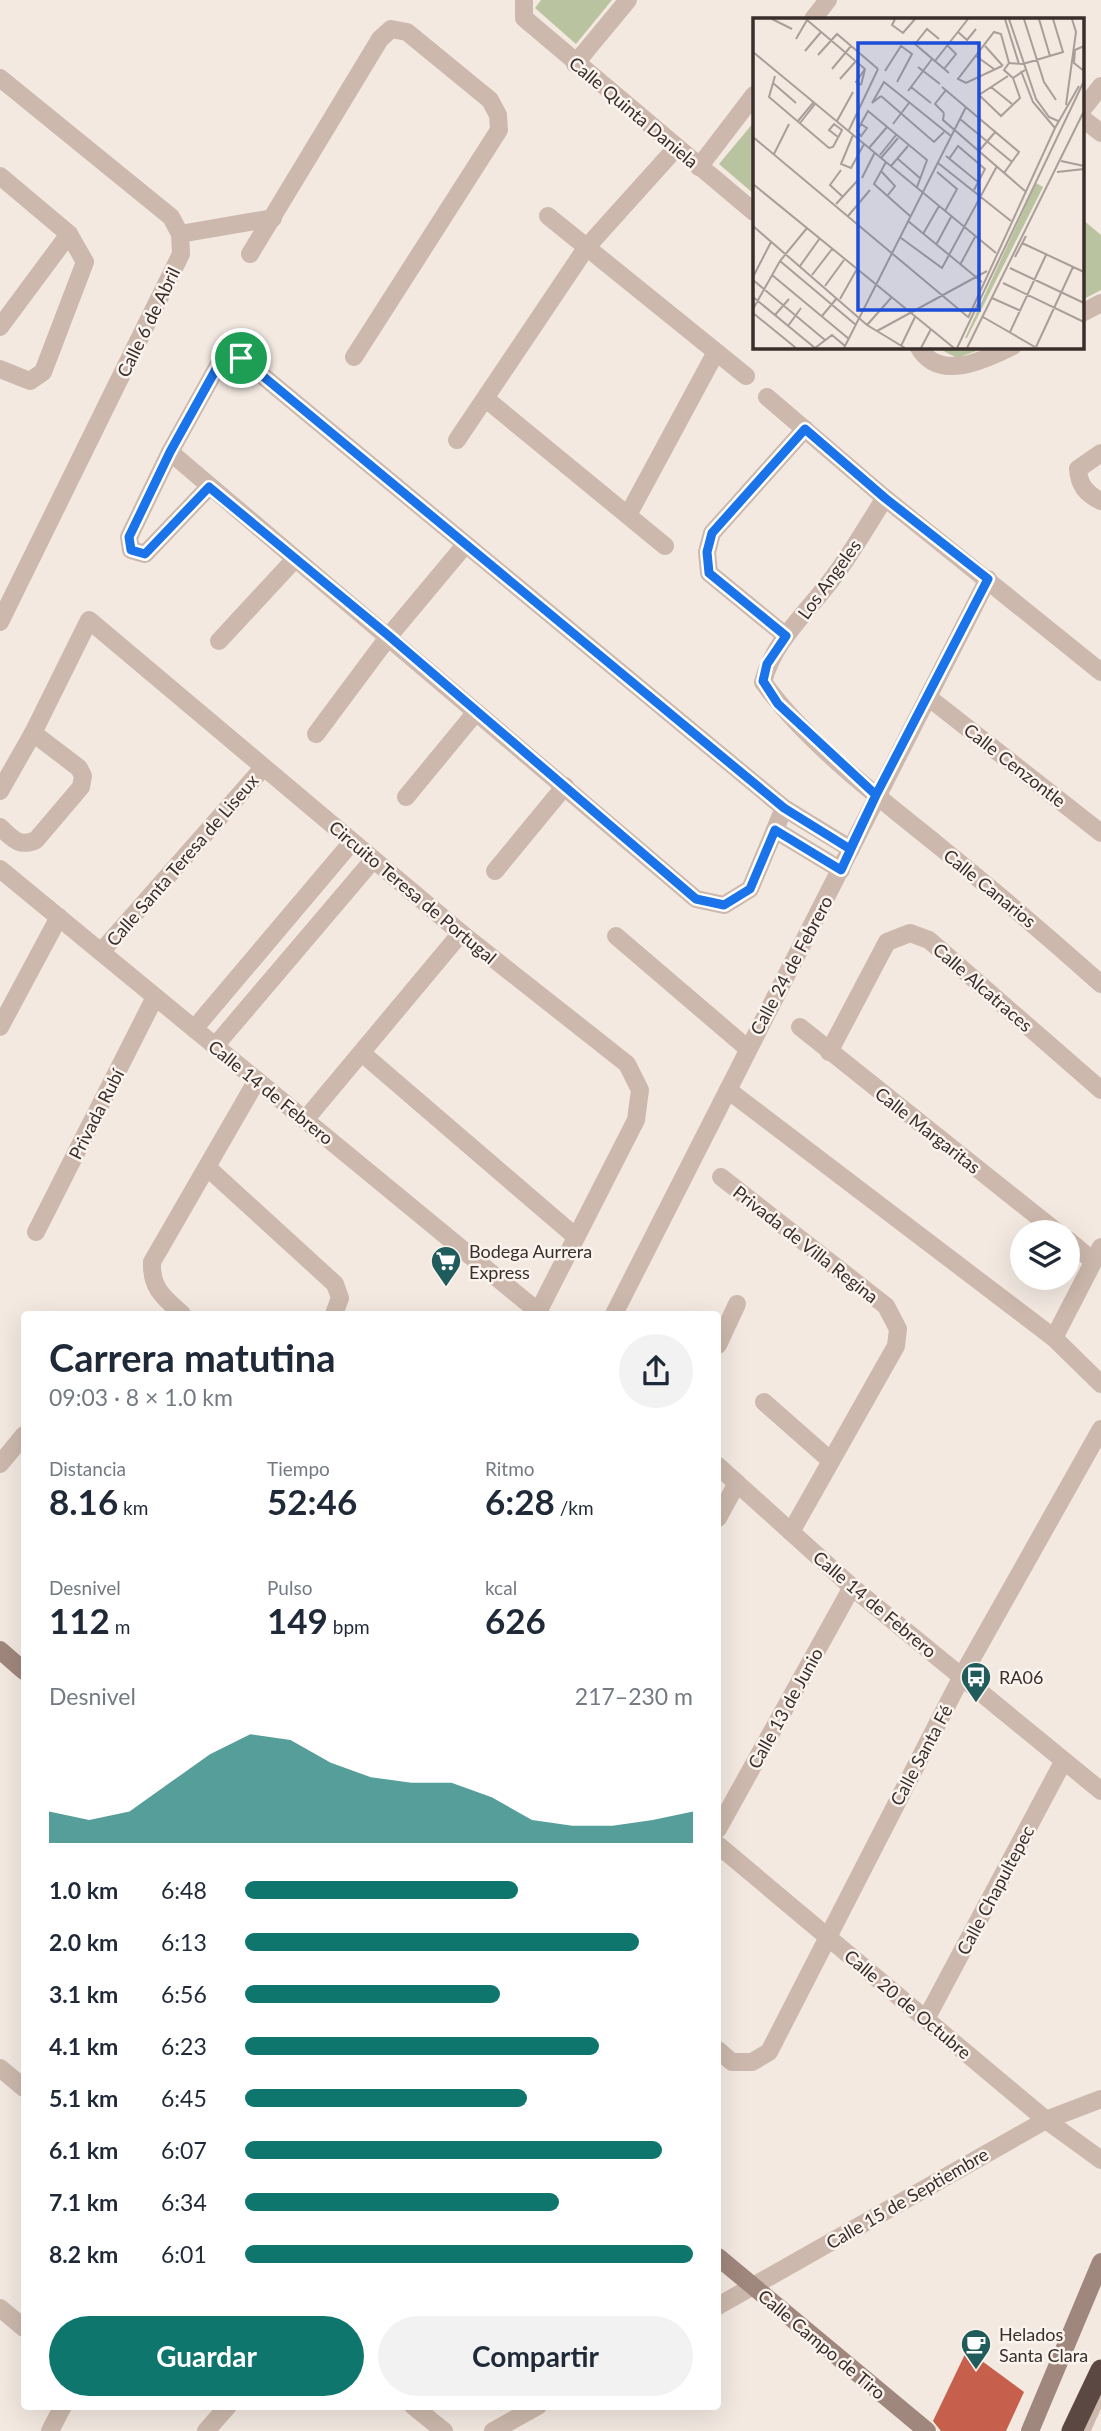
<!DOCTYPE html>
<html lang="es">
<meta charset="utf-8">
<style>
body{margin:0;font-family:Lato,sans-serif;background:#f2f2f3;color:#1f2937;height:100vh;display:flex;flex-direction:column;font-size:26px;white-space:nowrap}
*{box-sizing:border-box;margin:0}
p{font-size:23px;color:#747a83}
.icon{flex:none;width:38px;height:38px;fill:none;stroke:currentColor;stroke-width:2;stroke-linecap:round;stroke-linejoin:round}
.map{position:relative;flex:1;overflow:hidden}
.sheet{position:absolute;left:21px;top:1311px;width:700px;height:1099px;display:flex;flex-direction:column;background:#fff;border-radius:7px;box-shadow:0 7px 28px #0002}
.sheet>*{flex:none}
.tools{position:absolute;left:1010px;top:1220px;display:grid;gap:14px}
.tools a{display:grid;place-items:center;width:70px;height:70px;border-radius:50%;background:#fff;box-shadow:0 7px 28px #0002;font-size:35px}
.pin{position:absolute;display:grid;place-items:center;width:60px;height:60px;color:#fff;margin:-30px;border:4px solid #fff;border-radius:50%;box-shadow:0 2px 7px #0007}
.round{display:grid;place-items:center;flex:none;width:74px;height:74px;border-radius:37px;background:#f2f2f3}
.summary{display:flex;align-items:center;justify-content:space-between;height:119px;padding:0 28px}
h1{font-size:38px;font-weight:700;line-height:52px}
.stats{display:grid;grid-template-columns:repeat(3,1fr);gap:10px;height:119px;padding:7px 28px}
.stats div{display:grid;align-content:center}
.stats b{font-size:35px;font-weight:700}
.stats small{font-size:19px;font-weight:400}
.stats p{font-size:19px}
.chart{height:196px;padding:14px 28px}
.chart p{display:flex;justify-content:space-between}
.chart svg{width:100%;height:126px;margin-top:7px;fill:#0f766e;opacity:.7}
.action{display:flex;gap:14px;margin-top:auto;padding:14px 28px}
.action a{flex:1;height:80px;border-radius:42px;background:#0f766e;color:#fff;font-size:28px;font-weight:700;line-height:80px;text-align:center}
.action a+a{background:#f2f2f3;color:#1f2937}
ul{padding:0 28px;list-style:none;font-size:23px}
li{display:grid;grid-template-columns:112px 84px 1fr;align-items:center;height:52px}
li i{height:18px;border-radius:9px;background:#0f766e}
.map>svg:first-child{display:block}
.green{fill:#bac3a0}
.building{fill:#c65f4c}
.lines{fill:none;stroke-linecap:round;stroke-linejoin:round}
.lane{stroke:#ccb8ac;stroke-width:9}
.street{stroke:#ccb8ac;stroke-width:18}
.secondary{stroke:#a0877d;stroke-width:18}
.highway{stroke:#5b4842;stroke-width:21}
.route-casing{stroke:#fff;stroke-width:14}
.route{stroke:#1a73e8;stroke-width:9}
.labels{text-anchor:middle;dominant-baseline:central;stroke-width:5;stroke-linejoin:round;paint-order:stroke}
.street-label{font-size:18px;fill:#3a2e2b;stroke:#fbf3ed}
.poi-label{font-size:18px;fill:#3a2e2b;stroke:#fbf3ed;text-anchor:start}
.inset-road{fill:none;stroke:#a99e98;stroke-width:2}
.view{fill:#1d4ed8;fill-opacity:0.15;stroke:#1d4ed8;stroke-width:3.5}
.inset-edge{fill:none;stroke:#3a2e2b;stroke-width:3.5}
</style>
<div class="map">
<svg width="1101" height="2431" viewBox="0 0 1101 2431">
<rect width="100%" height="100%" fill="#f3e9e1"/>
<g class="green">
<polygon points="541,0 612,0 576,44 535,8"/>
<polygon points="754,122 754,194 719,164"/>
<polygon points="1082,219 1101,235 1101,290 1082,300"/>
<polygon points="936,347 987,347 957,358"/>
</g>
<polygon class="building" points="967,2350 1024,2392 1006,2431 941,2431 933,2421"/>
<g class="lines">
<polyline class="lane" points="1086,2431 1101,2398"/>
<g class="street">
<polyline points="524,0 524,18 754,212"/>
<polyline points="813,19 828,0"/>
<polyline points="575,64 628,0"/>
<polyline points="0,78 171,217 180,234 181,254 0,622"/>
<polyline points="1082,110 1101,86"/>
<polyline points="1082,118 1101,133"/>
<polyline points="699,167 754,95"/>
<polyline points="0,176 69,234 85,262 43,372 30,381 0,369"/>
<polyline points="548,216 746,376"/>
<polyline points="180,234 273,218"/>
<polyline points="250,254 380,39 391,29 407,32 490,100 498,115 499,130 354,357"/>
<polyline points="1082,313 1101,303"/>
<polyline points="0,327 69,234"/>
<path d="M918,346c20,37 67,14 95,0"/>
<polyline points="767,397 885,498 1101,672"/>
<polyline points="486,399 665,546"/>
<polyline points="457,440 586,248 676,148"/>
<polyline points="170,452 696,899 724,905 750,889 784,808"/>
<path d="M1101,453l-23,16c1,16 8,25 23,32"/>
<polyline points="209,487 145,554 131,550 129,537 170,452 220,362 230,357 241,358 784,808 851,849"/>
<path d="M885,498c-17,26 -32,53 -50,77 -25,35 -61,64 -72,107 41,58 115,115 171,160 57,46 112,93 167,142"/>
<polyline points="628,515 716,352"/>
<polyline points="786,636 709,573 707,552 712,533 805,429"/>
<polyline points="219,641 295,559"/>
<polyline points="928,697 1101,833"/>
<polyline points="316,734 389,636 465,545"/>
<polyline points="0,791 33,733 89,620 461,933 627,1064 640,1090 636,1120 538,1312"/>
<polyline points="406,797 476,712"/>
<path d="M0,827c12,11 19,21 36,13l45,-53 2,-11 -4,-8 -46,-35"/>
<polyline points="775,830 841,870"/>
<polyline points="0,869 541,1314"/>
<polyline points="495,871 565,786"/>
<polyline points="616,936 747,1048"/>
<polyline points="101,952 263,768"/>
<polyline points="0,1027 59,917"/>
<polyline points="800,1027 1057,1232"/>
<polyline points="194,1029 352,842"/>
<polyline points="215,1046 373,860"/>
<polyline points="829,1052 887,942 910,933 929,940 1101,1090"/>
<polyline points="363,1054 576,1237"/>
<polyline points="728,1090 1054,1338 1101,1384"/>
<polyline points="305,1120 461,933"/>
<polyline points="208,1168 335,1284 340,1298 334,1314"/>
<polyline points="721,1177 886,1306 898,1329 896,1346 791,1532"/>
<polyline points="36,1232 155,997"/>
<polyline points="1068,1240 1093,1261"/>
<path d="M182,1314c-19,-17 -31,-26 -30,-52l105,-182"/>
<polyline points="614,1314 988,579"/>
<polyline points="1054,1338 1101,1247"/>
<polyline points="718,1345 737,1304"/>
<polyline points="764,1402 831,1461"/>
<polyline points="0,1464 24,1435"/>
<polyline points="718,1466 852,1587 1101,1791"/>
<polyline points="718,1518 737,1483"/>
<polyline points="718,1829 852,1587"/>
<polyline points="718,1845 1046,2120 1101,2160"/>
<polyline points="926,2019 1063,1762"/>
<polyline points="718,2050 732,2062 752,2062 769,2052 962,1676 1101,1429"/>
<polyline points="0,2068 24,2088"/>
<polyline points="718,2306 1046,2120 1101,2099"/>
<polyline points="0,2308 24,2328"/>
<polyline points="413,2406 444,2431"/>
<polyline points="50,2431 63,2406"/>
<polyline points="206,2431 228,2406"/>
<polyline points="493,2431 538,2406"/>
</g>
<g class="secondary">
<polyline points="0,1650 24,1671"/>
<polyline points="718,2257 927,2431"/>
<polyline points="1030,2431 1101,2262"/>
</g>
<polyline class="highway" points="1072,2431 1101,2370"/>
</g>
<g class="lines">
<g class="route-casing">
<polyline id="route" points="241,358 230,357 220,362 170,452 129,537 131,550 145,554 209,487 389,636 696,899 724,905 750,889 775,830 841,870 876,795 988,579 885,498 805,429 712,533 707,552 709,573 786,636 767,664 763,681 778,704 876,795 850,849 784,808 241,358"/>
</g>
<use href="#route" class="route"/>
</g>
<defs>
<g id="supermarket-pin" transform="scale(1.575)"><path d="M0 17L-7.5 6A9.5 9.5 0 1 1 7.5 6Z" fill="#205c5b" stroke="#fbf3ed"/><path d="M-6-5.5h2.5l.6 2H6L4.5 2H-2.5L-4.4-4H-6ZM-1.5 3.2a1.3 1.3 0 1 0 .1 0ZM3 3.2a1.3 1.3 0 1 0 .1 0Z" fill="#fff"/></g>
<g id="bus-pin" transform="scale(1.575)"><path d="M0 17L-7.5 6A9.5 9.5 0 1 1 7.5 6Z" fill="#205c5b" stroke="#fbf3ed"/><path d="M-5-6H5V4H4V6H2V4H-2V6H-4V4H-5ZM-3.5-4V0h7V-4ZM-3.5 1.2v1.5H-2V1.2ZM2 1.2v1.5H3.5V1.2Z" fill="#fff"/></g>
<g id="cafe-pin" transform="scale(1.575)"><path d="M0 17L-7.5 6A9.5 9.5 0 1 1 7.5 6Z" fill="#205c5b" stroke="#fbf3ed"/><path d="M-5.5-4.5H6V0H3Q3 3.5 0 3.5H-2.5Q-5.5 3.5-5.5 0ZM3-3.2v2h1.7v-2ZM-6 4.5H4V6H-6Z" fill="#fff"/></g>
</defs>
<g fill-rule="evenodd">
<use href="#supermarket-pin" x="446" y="1261"/>
<use href="#bus-pin" x="976" y="1677"/>
<use href="#cafe-pin" x="976" y="2344"/>
</g>
<g class="labels">
<g class="street-label">
<text transform="translate(634 112) rotate(40)">Calle Quinta Daniela</text>
<text transform="translate(148 322) rotate(-64)">Calle 6 de Abril</text>
<text transform="translate(829 579) rotate(-54)">Los Angeles</text>
<text transform="translate(1015 765) rotate(38)">Calle Cenzontle</text>
<text transform="translate(182 860) rotate(-49)">Calle Santa Teresa de Liseux</text>
<text transform="translate(990 888) rotate(39)">Calle Canarios</text>
<text transform="translate(413 892) rotate(40)">Circuito Teresa de Portugal</text>
<text transform="translate(791 965) rotate(-62)">Calle 24 de Febrero</text>
<text transform="translate(983 987) rotate(41)">Calle Alcatraces</text>
<text transform="translate(271 1092) rotate(39)">Calle 14 de Febrero</text>
<text transform="translate(96 1114) rotate(-63)">Privada Rubí</text>
<text transform="translate(928 1130) rotate(38)">Calle Margaritas</text>
<text transform="translate(806 1244) rotate(38)">Privada de Villa Regina</text>
<text transform="translate(875 1604) rotate(40)">Calle 14 de Febrero</text>
<text transform="translate(785 1708) rotate(-61)">Calle 13 de Junio</text>
<text transform="translate(921 1755) rotate(-62)">Calle Santa Fé</text>
<text transform="translate(995 1890) rotate(-62)">Calle Chapultepec</text>
<text transform="translate(908 2004) rotate(40)">Calle 20 de Octubre</text>
<text transform="translate(907 2198) rotate(-30)">Calle 15 de Septiembre</text>
<text transform="translate(822 2344) rotate(40)">Calle Campo de Tiro</text>
</g>
<g class="poi-label">
<text x="469" y="1251">Bodega Aurrera<tspan x="469" dy="21">Express</tspan></text>
<text x="999" y="1677">RA06</text>
<text x="999" y="2334">Helados<tspan x="999" dy="21">Santa Clara</tspan></text>
</g>
</g>
<g transform="translate(753 18)">
<rect width="331" height="331" fill="#f3e9e1"/>
<path d="M283,165l7,4 -76,151h-2z" fill="#bac3a0"/>
<path class="inset-road" d="M19,1l20,10M142,1l-3,6 11,8 12,-14M252,1l14,45M256,1l27,80 13,18 9,4M271,1l20,63 12,18M286,1l11,37M205,14l9,8 9,-11M43,21l11,-19 58,49 -4,16M186,21l-12,-10 -12,15 34,29M232,28l18,20M331,28l-9,4 -1,13 10,8M52,33l16,-19M0,34l243,201M65,37l19,-21 41,35M223,38l18,13M182,43l33,-42M249,48l-36,17 -8,-4 36,-47 7,2 8,29M165,49l22,17M79,51l19,-23M191,51l12,-15 -9,-9M272,52l-12,8 -9,-8 5,-7 14,1 40,-12 -10,-33M132,53l16,-25 11,8 -15,28M268,53l12,31 22,26M22,58l-6,21 60,51 4,-1 8,-15 1,-2 -8,-6 -5,6 9,7M255,58l-29,19 22,21 19,-18 -7,-20M87,61l16,-18M20,65l23,20M108,67l-5,-3 9,-13M158,69l20,16M189,69l77,65 -15,21M238,69l21,17M155,73l24,-32M128,78l-9,7 12,-21 67,54M128,78l53,46 10,-10M313,87l10,-73 -4,-13M191,95l-1,7 82,71M191,95l-9,-9 11,-14M207,101l52,43M45,103l15,-18M84,103l16,-29M47,105l15,-19M108,106l6,4 -6,8 -4,-5 11,-20 59,49 -10,27M140,106l16,-21M96,112l29,-61M100,117l-12,29 10,4 13,-24M0,119l215,180M116,130l18,-21M226,133l17,-20M21,136l15,-30M127,137l16,-20M193,138l32,26M128,140l17,-20M145,141l23,20M196,141l9,-13 27,23 -11,21M308,143l23,5M133,144l-12,22 36,32M185,145l73,58M138,148l17,-20M88,152l-11,15 13,12M128,153l14,15 -7,9M184,154l20,17 -12,22M304,154l27,-3M109,160l13,-26M0,166l201,164M83,186l22,-24M95,198l22,-26M155,203l74,61M0,208l114,99 38,23M170,216l16,-28M148,220l41,30 55,-102M269,225l62,29M183,227l15,-28M262,239l11,-21M27,243l76,64M207,247l15,-28M47,248l20,-28M257,250l74,35M19,257l77,64M59,257l20,-26M0,259l18,-35M0,262l72,60M250,265l81,39M72,268l19,-26M0,279l62,51M239,280l29,13M87,281l17,-30M0,291l27,-48 27,-33M0,295l43,35M22,297l14,-16M69,298l15,-18M230,299l52,30M215,300l87,-190 24,-42M114,307l24,-27M35,308l13,-18M124,313l110,-60M257,314l36,-77M148,328l14,-29M283,329l37,-80M62,330l17,-13 13,11M91,330l122,-241M168,330l10,-19M204,330l127,-267M214,330l117,-237"/>
<path class="view" d="M105,25h121v267h-121z"/>
<rect width="331" height="331" class="inset-edge"/>
</g>
</svg>
<div class="tools">
<a><svg class="icon" aria-label="layers" viewBox="0 0 24 24"><path d="M12 4l9 5-9 5-9-5zM3 14l9 5 9-5"/></svg></a>
</div>
<div class="pin" style="left:241px;top:358px;background:#1e9e55"><svg class="icon" aria-label="arrive" viewBox="0 0 24 24"><path d="M6 21V4h12l-3 4 3 4H6"/></svg></div>
<section class="sheet">
<div class="summary"><div><h1>Carrera matutina</h1><p>09:03 · 8 × 1.0 km</p></div><a class="round"><svg class="icon" aria-label="share" viewBox="0 0 24 24"><path d="M12 15V3M7 8l5-5 5 5M5 13v7h14v-7"/></svg></a></div>
<div class="stats">
<div><p>Distancia</p><b>8.16<small> km</small></b></div>
<div><p>Tiempo</p><b>52:46</b></div>
<div><p>Ritmo</p><b>6:28<small> /km</small></b></div>
</div>
<div class="stats">
<div><p>Desnivel</p><b>112<small> m</small></b></div>
<div><p>Pulso</p><b>149<small> bpm</small></b></div>
<div><p>kcal</p><b>626</b></div>
</div>
<div class="chart"><p><span>Desnivel</span>217–230 m</p>
<svg viewBox="0 0 160 44" preserveAspectRatio="none"><path d="M0 44V33L10 36L20 33L30 23L40 13L50 6L60 8L70 16L80 21L90 23L100 23L110 28L120 36L130 38L140 38L150 36L160 33V44z"/></svg>
</div>
<ul>
<li><b>1.0 km</b>6:48<i style="width:61%"></i></li>
<li><b>2.0 km</b>6:13<i style="width:88%"></i></li>
<li><b>3.1 km</b>6:56<i style="width:57%"></i></li>
<li><b>4.1 km</b>6:23<i style="width:79%"></i></li>
<li><b>5.1 km</b>6:45<i style="width:63%"></i></li>
<li><b>6.1 km</b>6:07<i style="width:93%"></i></li>
<li><b>7.1 km</b>6:34<i style="width:70%"></i></li>
<li><b>8.2 km</b>6:01<i style="width:100%"></i></li>
</ul>
<div class="action"><a>Guardar</a><a>Compartir</a></div>
</section>
</div>
